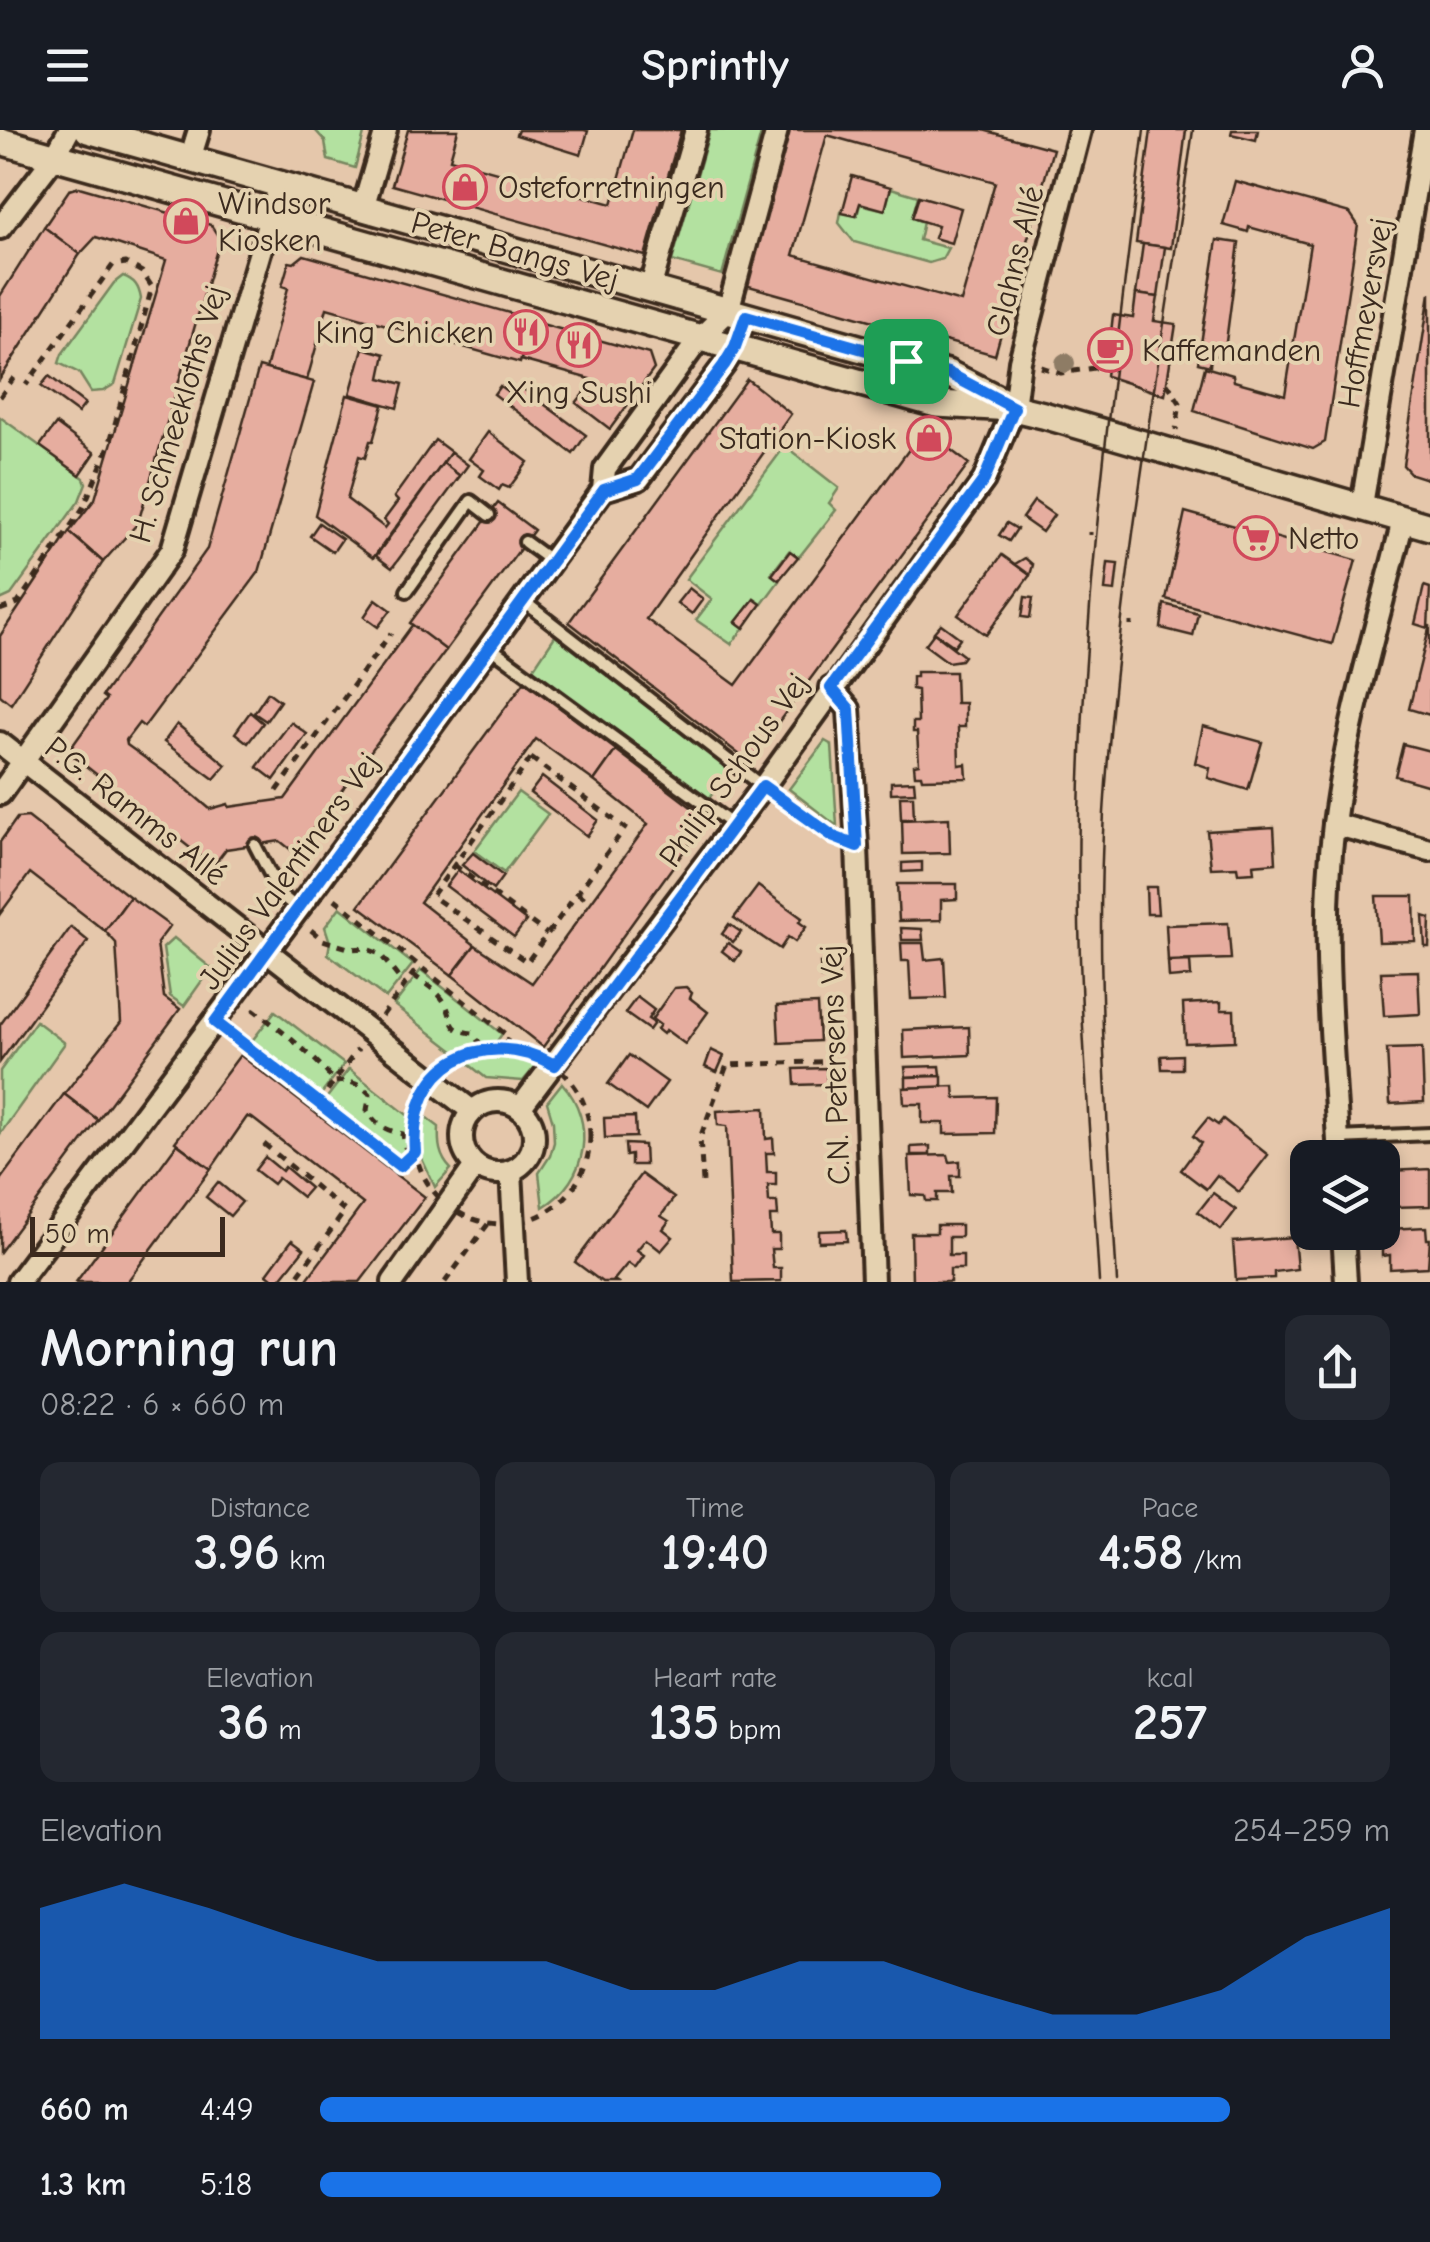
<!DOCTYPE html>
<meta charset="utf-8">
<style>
body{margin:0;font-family:"Comic Neue",sans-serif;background:#242831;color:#f1f3f6;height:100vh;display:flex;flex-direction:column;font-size:38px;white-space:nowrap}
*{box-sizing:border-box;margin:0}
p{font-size:32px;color:#9ea1a6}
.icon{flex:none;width:55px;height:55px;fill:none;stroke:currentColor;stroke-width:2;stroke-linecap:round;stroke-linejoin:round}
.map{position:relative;height:1152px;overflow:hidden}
.details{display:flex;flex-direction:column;background:#171b24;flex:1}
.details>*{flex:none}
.buttons{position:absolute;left:1290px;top:1010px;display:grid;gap:20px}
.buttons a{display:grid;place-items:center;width:110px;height:110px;border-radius:20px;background:#171b24;box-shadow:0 5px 15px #0003;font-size:50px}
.scale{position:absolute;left:30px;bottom:25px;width:195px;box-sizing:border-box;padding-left:10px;border:5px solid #3b2a1e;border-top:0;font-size:28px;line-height:35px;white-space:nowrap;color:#3b2a1e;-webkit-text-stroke:8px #e5d2b0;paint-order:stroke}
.pin{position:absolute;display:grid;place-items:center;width:85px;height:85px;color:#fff;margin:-42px;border-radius:20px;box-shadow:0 5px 15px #0006}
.round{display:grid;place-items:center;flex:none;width:105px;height:105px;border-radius:20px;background:#242831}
.overview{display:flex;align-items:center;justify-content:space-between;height:170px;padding:0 40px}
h1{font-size:55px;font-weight:800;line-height:75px}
.metrics{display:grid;grid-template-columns:repeat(3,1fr);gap:15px;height:170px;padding:10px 40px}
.metrics div{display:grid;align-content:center;border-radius:20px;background:#242831;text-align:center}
.metrics b{font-size:50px;font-weight:800}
.metrics small{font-size:28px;font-weight:400}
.metrics p{font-size:28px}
.chart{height:280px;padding:20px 40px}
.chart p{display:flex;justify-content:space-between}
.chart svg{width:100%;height:180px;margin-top:10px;fill:#1a73e8;opacity:.7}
ul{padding:0 40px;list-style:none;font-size:32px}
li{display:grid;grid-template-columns:160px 120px 1fr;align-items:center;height:75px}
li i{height:25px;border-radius:12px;background:#1a73e8}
header{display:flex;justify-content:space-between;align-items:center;height:130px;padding:0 40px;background:#171b24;font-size:45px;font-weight:800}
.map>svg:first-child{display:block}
.green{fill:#b3e1a0;stroke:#77865f;stroke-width:2.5}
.building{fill:#e6ad9f;stroke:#3b2a1e;stroke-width:2.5;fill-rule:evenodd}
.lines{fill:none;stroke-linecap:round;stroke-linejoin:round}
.service-casing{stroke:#3b2a1e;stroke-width:18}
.minor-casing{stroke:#3b2a1e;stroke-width:28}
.tertiary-casing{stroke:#3b2a1e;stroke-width:32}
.path{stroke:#3b2a1e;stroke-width:5;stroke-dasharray:8 8;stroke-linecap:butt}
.service{stroke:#e5d2b0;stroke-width:10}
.minor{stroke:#e5d2b0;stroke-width:20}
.tertiary{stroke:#e5d2b0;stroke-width:25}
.tram{stroke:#3b2a1e;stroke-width:2.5}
.tree{fill:#8e7b65}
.route-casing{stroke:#fff;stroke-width:20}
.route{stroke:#1a73e8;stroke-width:12}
.labels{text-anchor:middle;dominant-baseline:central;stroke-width:8;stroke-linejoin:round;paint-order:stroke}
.poi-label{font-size:32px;fill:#3b2a1e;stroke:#e5d2b0;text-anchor:start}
.street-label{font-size:32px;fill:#3b2a1e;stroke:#e5d2b0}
</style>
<header><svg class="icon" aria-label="menu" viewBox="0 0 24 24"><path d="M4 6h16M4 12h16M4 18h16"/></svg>Sprintly<svg class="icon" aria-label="person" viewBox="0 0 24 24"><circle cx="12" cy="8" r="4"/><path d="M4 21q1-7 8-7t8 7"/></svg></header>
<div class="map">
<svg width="1430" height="1152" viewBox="0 0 1430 1152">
<rect width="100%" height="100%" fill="#e5c7ab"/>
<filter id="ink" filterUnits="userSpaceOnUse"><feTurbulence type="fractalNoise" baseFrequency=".01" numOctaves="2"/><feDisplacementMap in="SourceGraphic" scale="20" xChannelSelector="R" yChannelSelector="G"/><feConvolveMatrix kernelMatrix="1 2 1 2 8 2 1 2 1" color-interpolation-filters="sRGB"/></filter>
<g filter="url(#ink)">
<g class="green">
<polygon points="315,0 365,0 355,38 328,30 325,11"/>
<polygon points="710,0 762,0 722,145 672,131"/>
<polygon points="891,58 918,66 912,88 923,92 919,110 948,118 942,129 929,133 854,112 839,93 841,82 857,86 860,74 885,80"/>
<path d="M123,146c12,4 16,11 18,23l-26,85 -12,7 -12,1 -12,-19 -20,-10 3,-9 52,-71z"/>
<polygon points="0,287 84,348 86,353 79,371 11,465 0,470"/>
<polygon points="785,316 839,358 829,373 836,380 799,427 789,421 771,444 779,451 762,474 754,469 736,492 744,498 731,514 696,490 712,469 686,449"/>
<polygon points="555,506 731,639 707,671 531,542"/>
<polygon points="825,611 832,615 837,696 789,659"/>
<polygon points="518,662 548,684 504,743 474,721"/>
<polygon points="340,777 413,834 386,868 328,824 330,812 325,797"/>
<polygon points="174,808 211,838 184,876 170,866 163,818"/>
<polygon points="421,840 502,904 495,914 455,922 394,875"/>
<polygon points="275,881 344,934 317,970 248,916"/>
<polygon points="36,891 65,913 0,1004 0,941"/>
<polygon points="483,925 519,926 540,931 523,951 486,948 466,932"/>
<polygon points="349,939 410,987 409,1025 401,1034 322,974"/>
<path d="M562,953c35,39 26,97 -19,124l-4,-34 11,-17 4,-14 -1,-20 -6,-20z"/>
<path d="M423,985l16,12c-1,16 0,30 12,42l-16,18 -18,-39z"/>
</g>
<g class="building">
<polygon points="408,0 458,0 450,29 612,74 633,0 681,0 645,126 392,55"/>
<polygon points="518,0 584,0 588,1 581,25 516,5"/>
<path d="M781,0h202l70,19 -58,206 -257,-72zM827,5l168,47 -34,120 -168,-47z"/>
<polygon points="1151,0 1186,0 1171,118 1136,113"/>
<polygon points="1232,0 1258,0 1256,10 1231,4"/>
<polygon points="852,46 891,57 885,80 860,73 856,86 842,83"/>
<polygon points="1235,51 1350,83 1358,95 1325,312 1313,319 1194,281 1205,237 1233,245 1234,251 1285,265 1310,114 1249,97 1248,102 1223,95"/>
<polygon points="79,57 211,95 220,109 138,393 103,432 69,402 95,369 166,130 96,107 80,124 44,97 69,60"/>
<polygon points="919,66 961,78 951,113 934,108 938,96 912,88"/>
<polygon points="44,97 80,124 0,249 0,166"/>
<polygon points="1217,110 1239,113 1224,227 1211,225 1210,236 1198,233"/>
<polygon points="1143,114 1165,117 1158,167 1136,164"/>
<polygon points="304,125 527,188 531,191 520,233 327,178 307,250 266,239 288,158 282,156 289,132 294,133"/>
<polygon points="1430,163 1430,350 1411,344 1403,335"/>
<polygon points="1136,164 1158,167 1154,191 1176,194 1165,265 1106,246 1113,185 1133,188"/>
<polygon points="531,191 649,224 654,239 610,299 576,273 592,253 590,249 521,230"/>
<polygon points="363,218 385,224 380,248 403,254 397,278 350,264"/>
<polygon points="259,237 314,252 259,442 144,597 139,593 126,610 127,615 177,651 210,679 228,674 229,677 285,669 413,494 446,520 295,723 280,711 226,719 213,736 68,622 106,569 102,566 207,419"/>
<polygon points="49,246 85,274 78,283 41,256"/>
<polygon points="747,249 791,284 646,489 736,555 924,299 969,334 749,632 569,492"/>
<polygon points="500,256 515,267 522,258 586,305 573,324 494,264"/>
<polygon points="347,265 383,275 373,311 370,311 365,328 359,326 347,369 385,398 388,394 384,390 398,371 394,367 435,310 451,322 373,428 315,385"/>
<polygon points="56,294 95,323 80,345 40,316"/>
<polygon points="488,302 528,332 509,358 502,355 499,360 480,346 484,340 469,329"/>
<polygon points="451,322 468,335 460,346 443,333"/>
<polygon points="443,333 460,346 392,438 376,426"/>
<polygon points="1034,371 1054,385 1042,402 1022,388"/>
<polygon points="498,373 534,400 446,520 410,493"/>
<polygon points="1185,382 1356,430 1332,514 1166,469"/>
<polygon points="319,393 342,409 333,422 310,406"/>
<polygon points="1007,393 1017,399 1009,411 999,405"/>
<polygon points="69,402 103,432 11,574 0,565 0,506"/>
<polygon points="790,421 798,427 779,450 772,445"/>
<polygon points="1002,425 1030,445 986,505 958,485"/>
<polygon points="1025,428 1033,435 1030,445 1015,434"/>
<polygon points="1108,433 1118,434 1115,461 1105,460"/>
<polygon points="1424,456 1430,458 1428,498 1415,494"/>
<polygon points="689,458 703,469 692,484 677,473"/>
<polygon points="1025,467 1033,468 1030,488 1022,487"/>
<polygon points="376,469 391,480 378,497 364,487"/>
<polygon points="754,469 761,474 744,498 736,492"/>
<polygon points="1164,474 1198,483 1193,506 1161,498"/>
<polygon points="941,494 960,508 954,516 934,502"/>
<polygon points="1430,495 1430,585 1409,579"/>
<polygon points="934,503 964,526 961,530 948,532 925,515"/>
<polygon points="916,542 955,542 956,573 965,573 965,597 958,597 959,635 966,634 967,648 922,649 921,645 915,645 914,635 919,634 917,602 913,602 913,592 918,592 917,560 912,559 912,547 916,547"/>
<polygon points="525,551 616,620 594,651 536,609 420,772 475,815 452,845 359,776"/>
<polygon points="268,562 280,571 266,591 254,583"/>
<polygon points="250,582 263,593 248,613 235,603"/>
<polygon points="291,592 307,604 274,650 257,637"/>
<polygon points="177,594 226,635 214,649 164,612"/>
<polygon points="1203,596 1262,612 1248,660 1208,648 1210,638 1195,633"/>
<polygon points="1403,614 1430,621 1430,656 1395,646"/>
<polygon points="616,620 707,689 543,917 452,845 475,815 532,853 648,694 594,651"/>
<polygon points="542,647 598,690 587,706 530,663"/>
<polygon points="914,651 915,662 891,663 891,652"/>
<polygon points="900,666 913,666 914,689 901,689"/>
<polygon points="28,687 130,767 105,801 30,743 0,784 0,712 17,688"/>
<polygon points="949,688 950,723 903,724 902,690"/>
<polygon points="1274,697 1276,733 1253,735 1254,742 1238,743 1237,737 1211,738 1207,701"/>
<polygon points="473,723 503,746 493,760 462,735"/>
<polygon points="922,732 922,741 902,742 902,733"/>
<polygon points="458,740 526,791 514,807 446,756"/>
<polygon points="897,754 957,754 957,769 941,770 941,790 899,791"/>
<polygon points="758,756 802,788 799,792 806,797 795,812 788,807 780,819 734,788"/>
<polygon points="1146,757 1156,757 1158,784 1147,784"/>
<polygon points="1376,766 1414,766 1415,811 1379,812"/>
<polygon points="130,767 170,796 157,813 164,867 180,879 98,990 64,964 121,892 116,813 105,801"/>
<polygon points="1423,786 1430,788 1429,817 1425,817"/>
<polygon points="1228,793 1231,829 1168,831 1166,795"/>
<polygon points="729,794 741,802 733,812 722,804"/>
<polygon points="71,797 88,811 0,932 0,895"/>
<polygon points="901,798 922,799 923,810 902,810"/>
<polygon points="728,813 741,822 735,831 722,821"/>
<polygon points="901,813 923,813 925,830 944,828 946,868 911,869 909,831 902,831"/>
<polygon points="1190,831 1191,846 1169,848 1168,832"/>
<polygon points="838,832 839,847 821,848 820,833"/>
<polygon points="1418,841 1420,884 1384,886 1381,842"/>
<polygon points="686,857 692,863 690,868 708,882 685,914 666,900 663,904 657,899 660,895 652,889 674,858"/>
<polygon points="637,867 654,880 648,889 654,893 649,900 625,883"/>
<polygon points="1221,872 1221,880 1234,880 1235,911 1185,913 1183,874"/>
<polygon points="817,874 819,911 779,913 777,876"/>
<polygon points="969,897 970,925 904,928 903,900"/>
<polygon points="1422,918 1424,972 1390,974 1387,919"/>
<polygon points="711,920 724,926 717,942 705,937"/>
<polygon points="240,925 425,1067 360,1152 305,1152 363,1074 252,988 247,987 211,1039 175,1012"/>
<polygon points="629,925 667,952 646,981 608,954"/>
<polygon points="1182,925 1182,939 1162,939 1161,926"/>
<polygon points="940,936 941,945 906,947 905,937"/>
<polygon points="826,938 827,954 795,955 794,939"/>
<polygon points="942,946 942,957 906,958 906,947"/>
<polygon points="954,956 955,968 996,967 995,1003 944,1004 944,993 922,993 922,974 904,974 903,958"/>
<polygon points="64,964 98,990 0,1122 0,1050"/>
<polygon points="765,978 766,1009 773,1008 774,1023 766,1023 767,1042 776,1042 776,1055 768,1055 769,1072 777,1072 778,1086 770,1086 771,1104 779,1104 779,1119 771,1119 773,1138 781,1138 781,1151 733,1152 727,996 718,995 717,981"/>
<polygon points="635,987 636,1007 605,1008 604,988"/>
<polygon points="1208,988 1218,995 1223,989 1268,1025 1239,1062 1217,1045 1206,1059 1181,1040 1201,1013 1193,1006"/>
<polygon points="177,1014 211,1039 127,1152 76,1152"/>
<polygon points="625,1014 644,1015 645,1035 631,1035 631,1025 626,1026"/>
<polygon points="930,1016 930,1025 911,1025 911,1017"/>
<polygon points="948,1025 950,1032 960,1031 960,1046 951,1046 952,1063 937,1063 937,1071 926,1071 925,1066 911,1065 909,1026"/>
<polygon points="265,1027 282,1041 285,1037 310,1058 302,1067 278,1048 273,1054 255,1040"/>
<polygon points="1430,1039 1430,1076 1391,1077 1390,1041"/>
<polygon points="641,1044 674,1068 661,1086 669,1091 663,1099 673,1107 661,1121 646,1109 637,1120 644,1125 635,1138 628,1133 614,1150 617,1152 602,1152 575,1132"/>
<polygon points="218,1052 242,1072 230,1086 206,1067"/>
<polygon points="1213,1063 1236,1080 1221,1100 1198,1082"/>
<polygon points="937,1095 961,1095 961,1107 949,1107 949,1125 963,1125 963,1139 950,1139 950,1152 912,1152 911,1103 937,1103"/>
<polygon points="1426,1097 1427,1109 1430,1109 1428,1137 1390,1139 1390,1125 1382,1126 1382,1112 1389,1112 1389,1099"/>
<polygon points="846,1100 847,1111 819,1112 819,1101"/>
<polygon points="1294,1107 1297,1139 1274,1142 1274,1148 1236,1150 1233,1112"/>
<polygon points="292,1110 304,1119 281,1148 284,1152 269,1152 272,1148 267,1144"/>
</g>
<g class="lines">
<g class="service-casing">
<g id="service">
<polyline points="525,412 551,431"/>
<polyline points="407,461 471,371 489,385"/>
<polyline points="522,470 763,657"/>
<polyline points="490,517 733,695"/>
<polyline points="255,715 281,765 298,779"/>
<polyline points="1338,1008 1430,1004"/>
</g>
</g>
<g class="minor-casing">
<g id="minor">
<polyline points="190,29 199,0"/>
<polyline points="363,78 386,0"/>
<polyline points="0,98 55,26 69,0"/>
<polyline points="650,159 696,0"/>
<polyline points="603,360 639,349 724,235 735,217 746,185"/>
<polyline points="1362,375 1425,0"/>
<polyline points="831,558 849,579 857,716 873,1152"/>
<polyline points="0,613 472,981"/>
<polyline points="0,664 172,420 280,54"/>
<polyline points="1334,694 1430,720"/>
<circle cx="498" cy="1007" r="36"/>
<polyline points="520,978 763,657 984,350 1014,278 1020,231 1080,0"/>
<path d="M1339,1028c-6,-111 -19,-224 -5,-334 13,-103 45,-204 69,-304"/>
<polyline points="511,1041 517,1152"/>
<polyline points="1343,1102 1346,1152"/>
<polyline points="18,1152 317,754 603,360 605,339 700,208 728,181 777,0"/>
<polyline points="393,1152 475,1036"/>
</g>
</g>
<g class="tertiary-casing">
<g id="tertiary">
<polyline points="88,0 947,243 1010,275"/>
<polyline points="0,11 936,274 1014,278 1043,285 1430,397"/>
</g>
</g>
<g class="path">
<polyline points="1041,237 1061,243 1107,236"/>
<polyline points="1167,253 1180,273 1176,300"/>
<polyline points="0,267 15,246"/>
<polyline points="1090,405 1090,402"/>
<polyline points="0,480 18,473 83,378 109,316 152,157 142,142 126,133 113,135 26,255"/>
<polyline points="1131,496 1131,492"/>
<polygon points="531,628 625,698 527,832 432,766"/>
<polyline points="277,661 391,503"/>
<polyline points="778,669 836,708"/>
<polyline points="454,735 547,804"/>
<polyline points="578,763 591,773"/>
<polyline points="335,769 509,907 503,917"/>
<polyline points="311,800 323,810 351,819 364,818 380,824 405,856"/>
<path d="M413,845c11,8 27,17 33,30 9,19 1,25 27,28l11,17"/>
<polyline points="382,886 418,837"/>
<path d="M229,904l171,132 15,-14 -10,-5 -2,-13c-18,-4 -26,-8 -36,-24l3,-16c-11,-11 -21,-14 -37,-12 -8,-19 -62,-59 -80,-73"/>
<circle cx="502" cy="1006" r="88"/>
<polyline points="318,973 358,919"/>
<polyline points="264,1014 345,1081 293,1152"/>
<polyline points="703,1052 700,1008 727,935 842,931"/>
<polyline points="445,1152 488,1094"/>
</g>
<use href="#service" class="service"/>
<use href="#minor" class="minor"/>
<use href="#tertiary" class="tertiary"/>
<g class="tram">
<path d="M1099,1152c-9,-155 -24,-312 -20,-468 5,-226 36,-459 65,-684"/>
<path d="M1117,1152c-9,-156 -22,-313 -13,-469 14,-229 57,-456 89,-683"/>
</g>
</g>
<circle class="tree" cx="1065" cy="233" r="10"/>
</g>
<g class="lines" filter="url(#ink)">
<g class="route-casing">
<path id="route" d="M746,186l202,57 66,35 -30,72 -153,208 18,21 8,137 -23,-9 -71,-51 -208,279c-74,-40 -147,0 -140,87l-15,14 -185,-144 389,-532 34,-11 86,-114 11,-18z"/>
</g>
<use href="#route" class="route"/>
</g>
<defs>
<g id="shop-ring" transform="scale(2.25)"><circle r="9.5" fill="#e5d2b0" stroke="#d1495b" stroke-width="1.5"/><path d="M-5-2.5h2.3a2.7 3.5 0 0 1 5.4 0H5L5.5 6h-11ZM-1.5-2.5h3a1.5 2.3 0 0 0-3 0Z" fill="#d1495b"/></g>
<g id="restaurant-ring" transform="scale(2.25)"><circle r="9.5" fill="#e5d2b0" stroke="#d1495b" stroke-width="1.5"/><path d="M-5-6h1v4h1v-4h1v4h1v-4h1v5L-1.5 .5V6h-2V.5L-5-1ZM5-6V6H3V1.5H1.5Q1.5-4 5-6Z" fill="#d1495b"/></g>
<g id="cafe-ring" transform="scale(2.25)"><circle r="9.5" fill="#e5d2b0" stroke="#d1495b" stroke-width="1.5"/><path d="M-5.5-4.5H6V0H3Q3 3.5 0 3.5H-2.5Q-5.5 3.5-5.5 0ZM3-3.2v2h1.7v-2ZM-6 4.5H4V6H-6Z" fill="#d1495b"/></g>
<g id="supermarket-ring" transform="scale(2.25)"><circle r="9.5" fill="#e5d2b0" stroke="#d1495b" stroke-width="1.5"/><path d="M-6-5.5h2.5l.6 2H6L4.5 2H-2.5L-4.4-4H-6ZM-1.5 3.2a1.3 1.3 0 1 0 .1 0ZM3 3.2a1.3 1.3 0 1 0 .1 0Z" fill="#d1495b"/></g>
</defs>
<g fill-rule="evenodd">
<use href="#shop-ring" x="465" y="57"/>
<use href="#shop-ring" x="186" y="91"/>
<use href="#restaurant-ring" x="526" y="202"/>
<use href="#restaurant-ring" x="579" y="215"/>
<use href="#cafe-ring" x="1110" y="220"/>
<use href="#shop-ring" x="929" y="308"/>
<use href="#supermarket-ring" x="1256" y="408"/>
</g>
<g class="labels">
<g class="poi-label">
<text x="498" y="57">Osteforretningen</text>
<text x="218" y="73">Windsor<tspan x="218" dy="37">Kiosken</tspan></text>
<text x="494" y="202" text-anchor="end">King Chicken</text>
<text x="1142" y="220">Kaffemanden</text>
<text x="579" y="262" text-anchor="middle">Xing Sushi</text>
<text x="896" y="308" text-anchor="end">Station-Kiosk</text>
<text x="1288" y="408">Netto</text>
</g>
<g class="street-label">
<text transform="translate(515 121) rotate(16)">Peter Bangs Vej</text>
<text transform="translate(1015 131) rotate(-76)">Glahns Allé</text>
<text transform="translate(1365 183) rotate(-80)">Hoffmeyersvej</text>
<text transform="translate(178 284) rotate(-73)">H. Schneekloths Vej</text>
<text transform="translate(734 640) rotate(-54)">Philip Schous Vej</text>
<text transform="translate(136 681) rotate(38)">P.G. Ramms Allé</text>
<text transform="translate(289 741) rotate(-54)">Julius Valentiners Vej</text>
<text transform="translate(835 935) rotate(-92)">C.N. Petersens Vej</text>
</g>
</g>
</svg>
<div class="buttons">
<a><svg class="icon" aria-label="layers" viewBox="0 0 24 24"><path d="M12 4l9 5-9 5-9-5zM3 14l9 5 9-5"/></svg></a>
</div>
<div class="scale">50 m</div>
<div class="pin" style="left:906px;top:231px;background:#1e9e55"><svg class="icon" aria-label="arrive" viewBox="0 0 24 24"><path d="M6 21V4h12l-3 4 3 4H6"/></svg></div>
</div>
<section class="details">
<div class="overview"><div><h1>Morning run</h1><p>08:22 · 6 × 660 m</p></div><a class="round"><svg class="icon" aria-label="share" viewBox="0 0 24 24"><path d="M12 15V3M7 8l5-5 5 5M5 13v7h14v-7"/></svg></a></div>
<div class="metrics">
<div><p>Distance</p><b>3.96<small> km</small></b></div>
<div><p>Time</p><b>19:40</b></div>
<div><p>Pace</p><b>4:58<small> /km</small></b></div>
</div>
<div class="metrics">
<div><p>Elevation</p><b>36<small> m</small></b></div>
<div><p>Heart rate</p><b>135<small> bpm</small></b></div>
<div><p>kcal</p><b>257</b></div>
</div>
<div class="chart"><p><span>Elevation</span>254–259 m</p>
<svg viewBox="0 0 160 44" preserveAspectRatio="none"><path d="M0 44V12L10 6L20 12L30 19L40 25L50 25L60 25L70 32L80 32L90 25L100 25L110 32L120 38L130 38L140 32L150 19L160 12V44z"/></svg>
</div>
<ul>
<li><b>660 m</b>4:49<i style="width:85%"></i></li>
<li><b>1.3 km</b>5:18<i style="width:58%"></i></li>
</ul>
</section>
